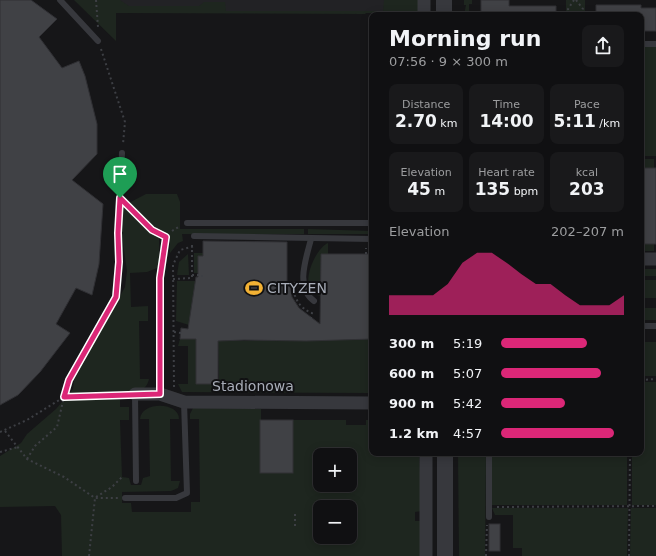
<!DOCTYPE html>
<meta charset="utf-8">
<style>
body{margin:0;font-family:"DejaVu Sans",sans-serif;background:#19191b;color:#f1f3f6;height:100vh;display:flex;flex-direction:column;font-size:15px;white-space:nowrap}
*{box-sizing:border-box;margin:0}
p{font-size:13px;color:#9c9d9f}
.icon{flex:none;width:22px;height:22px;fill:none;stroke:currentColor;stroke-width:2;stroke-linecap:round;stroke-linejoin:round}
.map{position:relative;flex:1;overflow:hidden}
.drawer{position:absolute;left:369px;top:12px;width:275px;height:444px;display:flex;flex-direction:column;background:#101012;border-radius:8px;box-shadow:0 2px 10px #0003,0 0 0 1px #303032}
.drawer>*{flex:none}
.controls{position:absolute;left:313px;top:448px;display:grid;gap:8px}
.controls a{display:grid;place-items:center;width:44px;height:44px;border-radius:8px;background:#101012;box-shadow:0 2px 10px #0003,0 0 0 1px #303032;font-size:20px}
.pin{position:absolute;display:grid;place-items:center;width:34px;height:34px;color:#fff;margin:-41px -17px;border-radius:50% 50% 50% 0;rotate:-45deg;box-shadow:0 0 4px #0007}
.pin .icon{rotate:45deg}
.round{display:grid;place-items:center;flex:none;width:42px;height:42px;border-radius:8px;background:#19191b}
.headline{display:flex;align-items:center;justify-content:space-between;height:68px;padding:0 20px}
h1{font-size:22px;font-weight:600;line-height:30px}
.metrics{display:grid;grid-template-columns:repeat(3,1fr);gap:6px;height:68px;padding:4px 20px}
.metrics div{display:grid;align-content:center;border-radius:8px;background:#19191b;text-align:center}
.metrics b{font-size:17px;font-weight:600}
.metrics small{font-size:11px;font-weight:400}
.metrics p{font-size:11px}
.chart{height:112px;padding:8px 20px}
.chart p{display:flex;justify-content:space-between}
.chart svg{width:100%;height:72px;margin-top:4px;fill:#db2777;opacity:.7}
ul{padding:0 20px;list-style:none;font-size:13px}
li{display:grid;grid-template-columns:64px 48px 1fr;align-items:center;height:30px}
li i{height:10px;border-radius:5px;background:#db2777}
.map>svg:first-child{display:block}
.built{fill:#222225}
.green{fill:#1e261f;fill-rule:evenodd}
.building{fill:#404145;stroke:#303034}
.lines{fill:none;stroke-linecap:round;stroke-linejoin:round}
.path{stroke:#3d3f44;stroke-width:2;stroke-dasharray:2 3;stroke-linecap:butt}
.service{stroke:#37383d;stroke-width:6}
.minor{stroke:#37383d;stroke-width:13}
.tertiary{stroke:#37383d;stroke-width:16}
.route-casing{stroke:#fff;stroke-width:8}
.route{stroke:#db2777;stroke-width:5}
.labels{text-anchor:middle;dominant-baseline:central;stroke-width:4;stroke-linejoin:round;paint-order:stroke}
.poi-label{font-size:14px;fill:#a8adb8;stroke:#111113;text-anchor:start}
.street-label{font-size:14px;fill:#a8adb8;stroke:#111113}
</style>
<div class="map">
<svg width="656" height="556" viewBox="0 0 656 556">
<rect width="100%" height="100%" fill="#161618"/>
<polygon class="built" points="115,0 411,0 411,13 116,13"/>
<g class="green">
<polygon points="74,0 120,0 129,6 199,6 204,2 225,2 226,11 383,11 384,0 420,0 420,15 411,15 411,13 366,13 365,14 116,13 116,41"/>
<polygon points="464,0 472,0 472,4 469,4 469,15 464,15 466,5 464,5"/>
<polygon points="566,0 585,0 585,15 573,14 566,15"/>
<rect x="641" y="47" width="15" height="109"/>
<rect x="641" y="159" width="13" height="9"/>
<path d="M146,194h31l3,8v27h124v5h-122l1,7 -5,2 -8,10v-16l-11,1v26l-2,4 -10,4 -17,1 1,34 17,-1v15h-9l1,58h9c-3,15 -17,12 -29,13v15h9v13h-9l2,57 7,1 2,7h10l2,-7 7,-2 -1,-57h-9c2,-18 39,-17 39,0h-9l1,62h9l-2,7 -7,3 -49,1v11h9l1,9h59v-10h9l-1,-83h-9v-5l3,-6 68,1v11h85v5h20v-5h6v33h47l3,58 -7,1v9h7v35h-360l-1,-41 -6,-9 -55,1v-51l21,-13 6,-9 29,-25 17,-20 1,-9 51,-93 2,-16 -5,-35 1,-30zM320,455h30v30h-30zM320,507h30v30h-30z"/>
<polygon points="308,229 372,231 372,234 308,234"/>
<path d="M328,243v11h-7v42c-25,-2 -8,-46 7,-53z"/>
<rect x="641" y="244" width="13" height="7"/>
<polygon points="194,253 205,253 206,256 198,256 198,270 205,273 194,273"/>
<polygon points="188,254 189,275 177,275 179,262"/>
<rect x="641" y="269" width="15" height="7"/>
<rect x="641" y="280" width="15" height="18"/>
<polygon points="177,281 196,281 189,325 176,321"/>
<rect x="641" y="308" width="15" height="12"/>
<polygon points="180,339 196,339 196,384 218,384 219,380 218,341 372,339 372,393 182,392 178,384 188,384 188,346 178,346"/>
<rect x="641" y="342" width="15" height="34"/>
<polygon points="641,382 656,382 656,505 632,505 632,453 641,453"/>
<polygon points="458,453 486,453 485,556 459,556"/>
<polygon points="491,453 627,453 627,505 492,505"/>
<polygon points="492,508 628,508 627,556 522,556 522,548 513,548 513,515 495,515"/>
<polygon points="631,508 656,508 656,556 630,556"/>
</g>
<g class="building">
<polygon points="0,0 31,0 57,19 39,37 62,68 79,61 85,76 97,124 97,154 72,180 103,204 99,264 92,295 76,288 56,324 70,333 40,372 18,395 0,405"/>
<polygon points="481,0 509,0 509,6 556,6 556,15 481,15"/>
<polygon points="596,5 641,5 641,8 656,8 656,31 641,31 641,15 596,15"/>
<rect x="641" y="168" width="15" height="76"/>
<polygon points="203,241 287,242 287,286 290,286 292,297 299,308 320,324 321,254 372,254 372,339 306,341 244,340 218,341 218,384 196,384 196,339 180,339 181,328 188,329 196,277 198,277 198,256 203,256"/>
<rect x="260" y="420" width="33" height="53"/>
<rect x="489" y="524" width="11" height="27"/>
</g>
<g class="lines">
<g class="path">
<polyline points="96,0 98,27"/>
<polyline points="576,0 583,9 583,15"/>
<polyline points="569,15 568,9 574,0"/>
<polyline points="101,49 125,122 123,144"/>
<polyline points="128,207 152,230 159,234"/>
<polyline points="172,231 180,226"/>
<polyline points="366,254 366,248"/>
<polyline points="192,275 202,275 202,277"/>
<polyline points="173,279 192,278 192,245"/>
<path d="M296,283h-3c0,14 6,25 19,30l-1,5"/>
<polyline points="174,332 181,333"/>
<polyline points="641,380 656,379"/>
<polyline points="174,387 173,265 180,250 195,246"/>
<polyline points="5,431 27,459 64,477 95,498 118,498"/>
<polyline points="0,432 27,420 64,397 69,379 116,297 119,269"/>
<polyline points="0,452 18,447"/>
<polyline points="27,459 35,446 57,427 64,397 124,395"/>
<polyline points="96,497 112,487 122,477"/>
<polyline points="497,507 656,506"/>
<polyline points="295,526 295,513"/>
<polyline points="89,556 95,498"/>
<polyline points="486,556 487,525"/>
<polyline points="629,556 630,453"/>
</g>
<g class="service">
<polyline points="60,0 98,41"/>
<polyline points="641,44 656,44"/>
<polyline points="187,223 372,223"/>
<polyline points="194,236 372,239"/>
<path d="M311,239c-5,20 -16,48 3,62"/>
<polyline points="119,262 118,233 122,153"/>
<polyline points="641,326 656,326"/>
<polyline points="135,394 136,481"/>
<polyline points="160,394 160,278 166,237"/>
<polyline points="489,453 489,517"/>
<polyline points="125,498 176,498 187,493 184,402"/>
</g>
<g class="minor">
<polyline points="424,15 424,0"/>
<polyline points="641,259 656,259"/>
<polyline points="135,394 160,394 184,402 372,403"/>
<polyline points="426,453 426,556"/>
</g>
<g class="tertiary">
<polyline points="444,15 444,0"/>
<polyline points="445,453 445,556"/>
</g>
</g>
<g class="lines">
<g class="route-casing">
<polygon id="route" points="120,198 152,230 166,237 160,278 160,394 64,397 69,380 116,297 119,262 118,233"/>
</g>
<use href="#route" class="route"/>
</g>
<defs>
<g id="stadium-bare" transform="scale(1.38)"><path d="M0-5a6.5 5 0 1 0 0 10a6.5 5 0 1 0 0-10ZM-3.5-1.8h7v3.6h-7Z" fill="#f2b134" stroke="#111113" stroke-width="2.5" paint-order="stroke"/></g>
</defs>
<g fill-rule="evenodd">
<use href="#stadium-bare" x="254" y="288"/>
</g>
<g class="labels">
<g class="poi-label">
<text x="267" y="288">CITYZEN</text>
</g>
<g class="street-label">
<text x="253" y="386">Stadionowa</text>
</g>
</g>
</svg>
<div class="controls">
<a>+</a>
<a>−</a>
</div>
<div class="pin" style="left:120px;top:198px;background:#1e9e55"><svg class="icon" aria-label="arrive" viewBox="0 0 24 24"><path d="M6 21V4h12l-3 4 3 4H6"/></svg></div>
<section class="drawer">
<div class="headline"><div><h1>Morning run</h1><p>07:56 · 9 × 300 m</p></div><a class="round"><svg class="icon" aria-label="share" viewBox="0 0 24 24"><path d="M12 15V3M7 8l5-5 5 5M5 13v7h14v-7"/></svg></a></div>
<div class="metrics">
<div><p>Distance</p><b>2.70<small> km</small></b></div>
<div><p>Time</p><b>14:00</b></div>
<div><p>Pace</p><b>5:11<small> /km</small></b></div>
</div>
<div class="metrics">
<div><p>Elevation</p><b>45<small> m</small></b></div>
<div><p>Heart rate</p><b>135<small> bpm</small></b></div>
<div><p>kcal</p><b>203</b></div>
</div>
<div class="chart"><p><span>Elevation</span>202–207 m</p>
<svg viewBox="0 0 160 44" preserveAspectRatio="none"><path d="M0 44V32L10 32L20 32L30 32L40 25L50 12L60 6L70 6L80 12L90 19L100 25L110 25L120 32L130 38L140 38L150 38L160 32V44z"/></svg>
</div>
<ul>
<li><b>300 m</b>5:19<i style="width:70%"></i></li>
<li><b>600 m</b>5:07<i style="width:81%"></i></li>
<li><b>900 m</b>5:42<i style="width:52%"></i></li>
<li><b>1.2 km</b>4:57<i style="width:92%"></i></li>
</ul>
</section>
</div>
